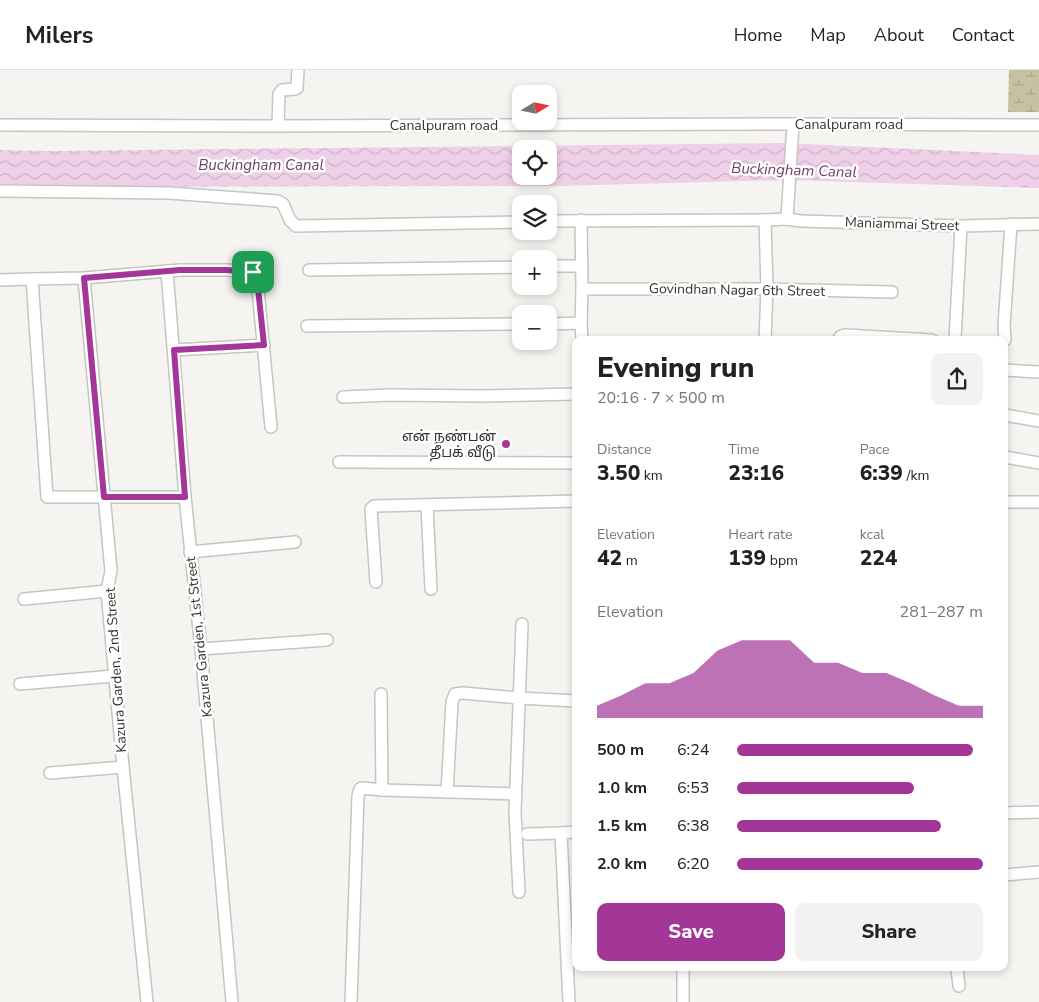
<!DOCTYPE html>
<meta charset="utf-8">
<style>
body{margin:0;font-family:"Nunito Sans","Noto Sans Tamil",sans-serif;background:#f2f2f2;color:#222;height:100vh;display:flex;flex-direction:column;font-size:19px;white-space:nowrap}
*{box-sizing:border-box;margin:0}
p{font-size:16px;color:#767676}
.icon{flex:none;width:28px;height:28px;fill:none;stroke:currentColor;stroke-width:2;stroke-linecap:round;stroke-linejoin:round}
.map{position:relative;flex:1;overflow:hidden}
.details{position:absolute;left:572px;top:266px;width:436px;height:635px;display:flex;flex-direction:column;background:#fff;border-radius:10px;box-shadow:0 2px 8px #0003}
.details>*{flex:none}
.needle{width:32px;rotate:80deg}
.controls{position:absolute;left:512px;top:15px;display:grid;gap:10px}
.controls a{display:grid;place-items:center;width:45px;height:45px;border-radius:10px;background:#fff;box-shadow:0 2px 8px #0003;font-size:25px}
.pin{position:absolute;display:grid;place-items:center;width:42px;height:42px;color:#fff;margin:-21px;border-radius:10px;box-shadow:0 2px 8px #0006}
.round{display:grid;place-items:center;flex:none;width:52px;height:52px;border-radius:10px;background:#f2f2f2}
.summary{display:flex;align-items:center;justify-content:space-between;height:85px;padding:0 25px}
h1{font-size:28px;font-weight:800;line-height:38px}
.stats{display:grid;grid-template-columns:repeat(3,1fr);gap:8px;height:85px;padding:5px 25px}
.stats div{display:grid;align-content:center}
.stats b{font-size:21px;font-weight:800}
.stats small{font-size:14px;font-weight:400}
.stats p{font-size:14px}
.chart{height:140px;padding:10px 25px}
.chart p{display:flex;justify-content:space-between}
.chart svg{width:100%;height:90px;margin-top:5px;fill:#a23798;opacity:.7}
.cta{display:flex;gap:10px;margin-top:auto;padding:10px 25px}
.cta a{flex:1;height:58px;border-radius:10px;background:#a23798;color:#fff;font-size:20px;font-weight:800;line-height:58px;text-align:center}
.cta a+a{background:#f2f2f2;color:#222}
ul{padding:0 25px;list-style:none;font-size:16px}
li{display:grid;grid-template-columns:80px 60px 1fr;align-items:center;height:38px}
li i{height:12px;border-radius:6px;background:#a23798}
header{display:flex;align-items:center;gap:30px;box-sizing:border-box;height:70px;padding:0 25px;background:#fff;border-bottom:1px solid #e0e0e0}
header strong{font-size:24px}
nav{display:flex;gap:28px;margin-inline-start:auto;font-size:18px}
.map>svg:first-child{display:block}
.wetland{fill:url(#wetland-marsh)}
.water{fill:url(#water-waves);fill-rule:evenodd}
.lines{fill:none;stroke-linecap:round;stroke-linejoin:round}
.minor-casing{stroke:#c5c5c1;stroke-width:14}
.minor{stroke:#fff;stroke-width:11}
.route-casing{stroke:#fff;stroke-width:10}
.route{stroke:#a23798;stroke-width:6}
.poi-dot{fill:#a23798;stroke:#fff;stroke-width:2}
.labels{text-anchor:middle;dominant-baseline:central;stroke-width:5;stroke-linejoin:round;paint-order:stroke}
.street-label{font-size:14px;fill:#333332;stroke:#fff}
.poi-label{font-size:14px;fill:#333332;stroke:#fff;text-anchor:end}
.water-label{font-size:15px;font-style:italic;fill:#6b4165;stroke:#fff}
</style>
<header>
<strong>Milers</strong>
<nav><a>Home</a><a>Map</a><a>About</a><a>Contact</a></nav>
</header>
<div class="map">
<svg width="1039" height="932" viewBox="0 0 1039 932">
<defs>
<pattern id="wetland-marsh" width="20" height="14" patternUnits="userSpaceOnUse" patternTransform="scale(1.25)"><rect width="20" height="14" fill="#c8c1a1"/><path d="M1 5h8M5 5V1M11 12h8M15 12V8" fill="none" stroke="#aca68b"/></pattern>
<pattern id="water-waves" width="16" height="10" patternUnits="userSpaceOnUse" patternTransform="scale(1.25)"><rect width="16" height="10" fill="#efd0e9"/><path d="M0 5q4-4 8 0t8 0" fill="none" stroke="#cdb3c8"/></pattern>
</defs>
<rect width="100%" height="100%" fill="#f5f4f0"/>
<polygon class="wetland" points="1009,0 1039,0 1039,42 1008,42"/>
<path class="water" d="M785,73l254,12v33l-252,-8 -228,6 -559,1v-37l49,1zM521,79h28v27h-28z"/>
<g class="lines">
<g class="minor-casing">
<g id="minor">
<polyline points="0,55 278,56 793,54 1039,55"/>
<polyline points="278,56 279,24 282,20 295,19 297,18 298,0"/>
<polyline points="0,121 169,123 278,131 283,134 290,150 296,156 521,152"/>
<polyline points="787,149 793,54"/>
<polyline points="581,150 582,219 581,253 582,270"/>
<polyline points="765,150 767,219 765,270"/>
<polyline points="549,151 765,150 787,149 801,151 961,156 1039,154"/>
<polyline points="549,196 582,196"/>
<polyline points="309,200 521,197"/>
<polyline points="167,201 185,427 201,579 232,932"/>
<polyline points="84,208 111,501 107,521 123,697 147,932"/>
<polyline points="0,210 32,209"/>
<polyline points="582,219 767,219 892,222"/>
<polyline points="549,254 581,253"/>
<polyline points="307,256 521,254"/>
<polyline points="838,270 841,266 845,265 932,270"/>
<polyline points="955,270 961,156"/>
<polyline points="1005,270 1004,256 1011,154"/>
<polyline points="174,280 264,275"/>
<polyline points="1005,300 1039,302"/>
<polyline points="343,327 390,325 481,326 576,324"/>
<polyline points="1005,345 1039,351"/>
<polyline points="1005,387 1039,393"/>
<polyline points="339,392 576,393"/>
<polyline points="185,427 47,427 32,209 84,208 180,200 226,200 253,202 256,205 257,209 271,357"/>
<polyline points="1005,432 1039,432"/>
<polyline points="427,435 431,519"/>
<polyline points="190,482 295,472"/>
<polyline points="376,512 371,439 374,436 576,431"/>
<polyline points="24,529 107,521"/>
<polyline points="201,579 327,570"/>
<polyline points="20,614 114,606"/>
<polyline points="381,624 382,720 515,724"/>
<polyline points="50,703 123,697"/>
<polyline points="447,722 452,632 455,624 463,623 519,628 576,631"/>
<polyline points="1005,743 1039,742"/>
<polyline points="527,764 561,763"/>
<polyline points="1005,805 1039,802"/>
<polyline points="519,822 515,742 522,554"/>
<polyline points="683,898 683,932"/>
<polyline points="957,898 959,916"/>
<polyline points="351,932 358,726 360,719 362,718 382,720"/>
<polyline points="569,932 561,763 576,762"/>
</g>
</g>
<use href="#minor" class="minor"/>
</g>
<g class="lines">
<g class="route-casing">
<polygon id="route" points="180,200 226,200 253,202 256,205 257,209 264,275 174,280 185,427 104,427 84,208"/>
</g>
<use href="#route" class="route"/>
</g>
<circle class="poi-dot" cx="506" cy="374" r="5"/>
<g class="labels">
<g class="street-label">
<text x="849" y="54">Canalpuram road</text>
<text x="444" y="55">Canalpuram road</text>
<text transform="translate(902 154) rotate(2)">Maniammai Street</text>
<text transform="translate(737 220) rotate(1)">Govindhan Nagar 6th Street</text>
<text transform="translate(199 567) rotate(-96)">Kazura Garden, 1st Street</text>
<text transform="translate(116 600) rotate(-94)">Kazura Garden, 2nd Street</text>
</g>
<g class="poi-label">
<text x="496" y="366">என் நண்பன்<tspan x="496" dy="16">தீபக் வீடு</tspan></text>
</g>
<g class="water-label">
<text x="261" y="95">Buckingham Canal</text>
<text transform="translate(794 100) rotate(2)">Buckingham Canal</text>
</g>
</g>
</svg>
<div class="controls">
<a><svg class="needle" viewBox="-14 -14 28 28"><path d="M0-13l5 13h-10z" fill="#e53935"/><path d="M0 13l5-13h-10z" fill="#767676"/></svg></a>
<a><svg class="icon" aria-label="locate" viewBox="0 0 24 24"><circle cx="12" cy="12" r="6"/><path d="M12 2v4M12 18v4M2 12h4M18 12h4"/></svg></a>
<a><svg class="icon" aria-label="layers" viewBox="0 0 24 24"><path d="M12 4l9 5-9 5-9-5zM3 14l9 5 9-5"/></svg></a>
<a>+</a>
<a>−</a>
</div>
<div class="pin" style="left:253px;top:202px;background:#1e9e55"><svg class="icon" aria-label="arrive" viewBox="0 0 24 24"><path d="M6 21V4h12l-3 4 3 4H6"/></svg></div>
<section class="details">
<div class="summary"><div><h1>Evening run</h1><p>20:16 · 7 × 500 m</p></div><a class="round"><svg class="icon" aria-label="share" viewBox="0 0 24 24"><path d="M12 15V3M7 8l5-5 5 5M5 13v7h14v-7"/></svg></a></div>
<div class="stats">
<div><p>Distance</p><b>3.50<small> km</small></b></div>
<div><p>Time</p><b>23:16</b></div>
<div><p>Pace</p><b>6:39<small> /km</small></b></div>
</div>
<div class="stats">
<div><p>Elevation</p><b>42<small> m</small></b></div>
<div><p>Heart rate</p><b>139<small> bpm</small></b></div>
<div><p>kcal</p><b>224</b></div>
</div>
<div class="chart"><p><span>Elevation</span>281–287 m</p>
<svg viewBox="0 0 160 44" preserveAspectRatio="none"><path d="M0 44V38L10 33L20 27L30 27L40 22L50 11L60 6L70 6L80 6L90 17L100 17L110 22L120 22L130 27L140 33L150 38L160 38V44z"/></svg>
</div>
<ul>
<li><b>500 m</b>6:24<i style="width:96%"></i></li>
<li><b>1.0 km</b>6:53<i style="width:72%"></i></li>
<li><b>1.5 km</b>6:38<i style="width:83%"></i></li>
<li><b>2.0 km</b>6:20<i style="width:100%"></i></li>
</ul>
<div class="cta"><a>Save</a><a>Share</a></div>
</section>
</div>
